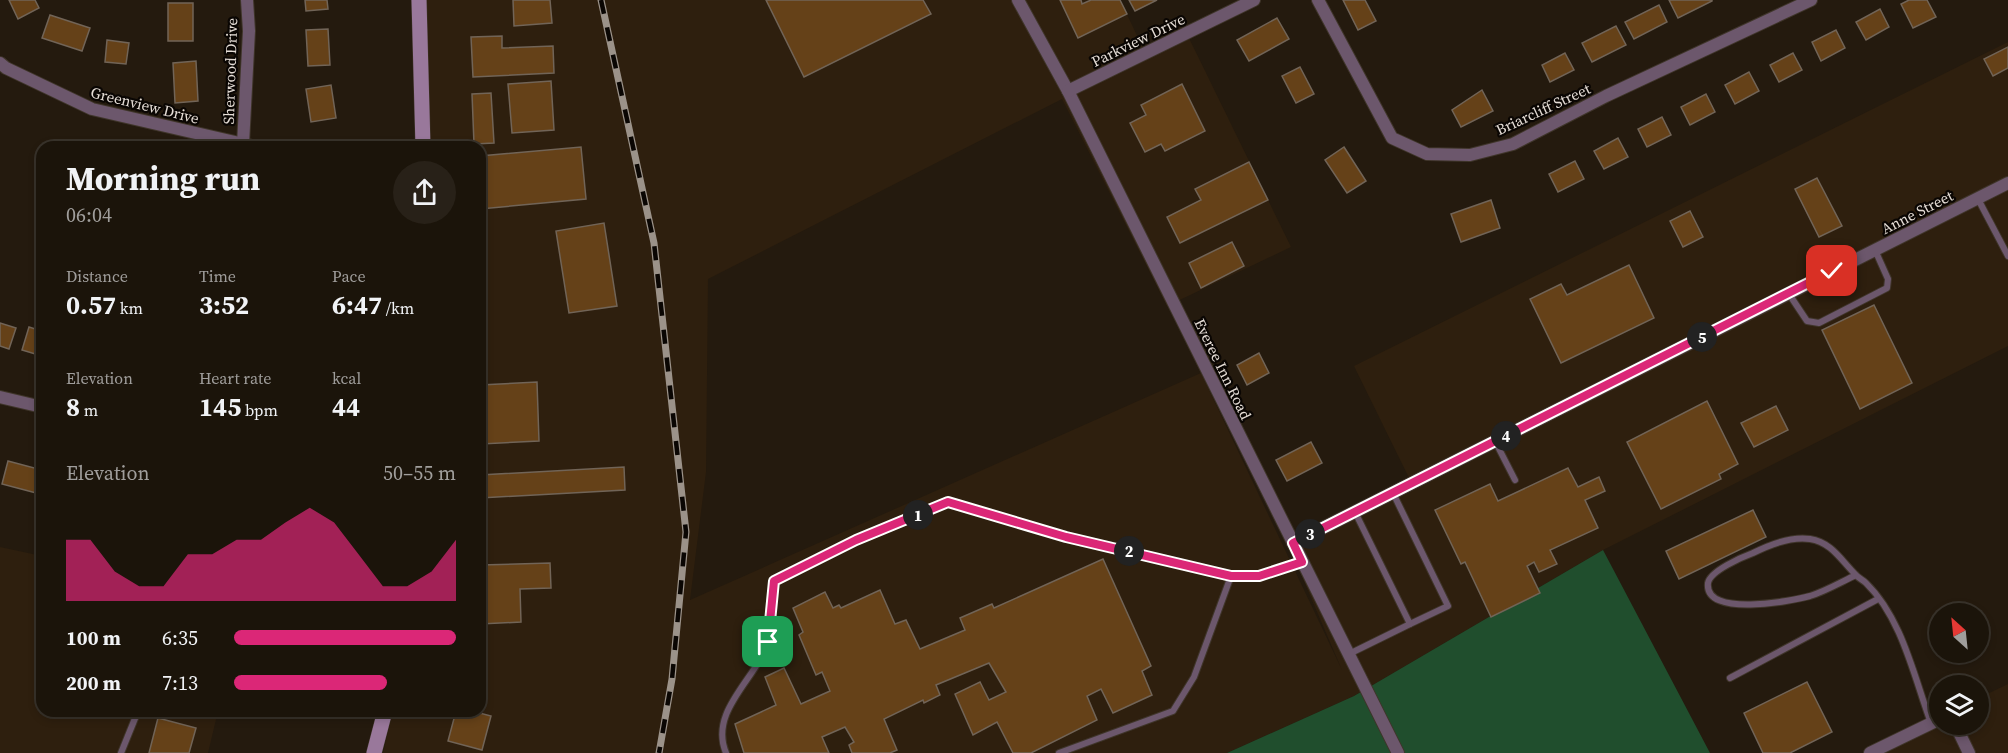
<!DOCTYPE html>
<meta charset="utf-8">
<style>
body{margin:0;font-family:"Source Serif 4",serif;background:#282118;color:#f1f3f6;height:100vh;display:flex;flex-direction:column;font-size:22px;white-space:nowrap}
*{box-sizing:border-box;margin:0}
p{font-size:20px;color:#a09e9c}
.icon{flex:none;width:33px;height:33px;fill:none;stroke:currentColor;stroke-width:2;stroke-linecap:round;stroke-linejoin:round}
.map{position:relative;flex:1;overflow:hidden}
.sheet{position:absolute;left:36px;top:141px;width:450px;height:576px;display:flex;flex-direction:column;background:#1b140a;border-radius:18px;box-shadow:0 3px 9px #0003,0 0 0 2px #39332b}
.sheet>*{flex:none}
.needle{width:39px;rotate:333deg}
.tools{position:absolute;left:1929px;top:603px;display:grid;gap:12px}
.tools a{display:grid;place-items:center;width:60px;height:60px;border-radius:50%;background:#1b140a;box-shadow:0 3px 9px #0003,0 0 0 2px #39332b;font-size:30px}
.pin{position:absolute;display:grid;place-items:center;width:51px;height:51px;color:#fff;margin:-26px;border-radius:12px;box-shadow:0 3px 9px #0006}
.km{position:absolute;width:30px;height:30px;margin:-15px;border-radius:50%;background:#222;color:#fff;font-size:16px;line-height:30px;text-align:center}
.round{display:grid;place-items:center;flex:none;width:63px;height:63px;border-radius:32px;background:#282118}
.overview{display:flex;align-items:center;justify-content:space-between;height:102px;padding:0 30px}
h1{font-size:33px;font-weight:700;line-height:45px}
.metrics{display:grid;grid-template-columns:repeat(3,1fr);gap:9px;height:102px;padding:6px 30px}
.metrics div{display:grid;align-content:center}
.metrics b{font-size:26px;font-weight:700}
.metrics small{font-size:16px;font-weight:400}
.metrics p{font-size:16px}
.chart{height:168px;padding:12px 30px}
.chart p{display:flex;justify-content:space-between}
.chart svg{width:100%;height:108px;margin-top:6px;fill:#db2777;opacity:.7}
ul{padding:0 30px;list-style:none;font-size:20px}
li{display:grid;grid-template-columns:96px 72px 1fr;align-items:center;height:45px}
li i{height:15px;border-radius:8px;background:#db2777}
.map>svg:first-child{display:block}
.built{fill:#2e1f0e}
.green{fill:#204e2d}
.building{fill:#654118;stroke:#716457;stroke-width:1.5}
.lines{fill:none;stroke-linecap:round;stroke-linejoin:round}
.lane-casing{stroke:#3f352a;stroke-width:8}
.street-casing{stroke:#3f352a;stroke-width:14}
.secondary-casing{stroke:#3f352a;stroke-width:16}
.lane{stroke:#6c576c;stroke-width:6}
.street{stroke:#6c576c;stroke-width:12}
.secondary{stroke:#99789b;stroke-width:15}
.rail-casing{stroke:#9b9289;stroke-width:7}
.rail{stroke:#0a0603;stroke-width:4.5;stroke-dasharray:14;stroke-linecap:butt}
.route-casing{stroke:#fff;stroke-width:12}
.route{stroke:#db2777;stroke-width:8}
.labels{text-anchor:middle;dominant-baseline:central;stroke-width:4.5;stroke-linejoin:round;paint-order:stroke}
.street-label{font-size:15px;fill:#e5ddd6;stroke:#0a0603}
</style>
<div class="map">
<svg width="2008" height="753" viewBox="0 0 2008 753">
<rect width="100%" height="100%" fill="#241a0e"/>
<g class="built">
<polygon points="414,0 1120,0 1144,50 1186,32 1291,247 1167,306 1062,99 708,279 706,472 690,600 1201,373 1342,670 1288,544 1412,484 1354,366 2008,42 2008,346 1603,550 1354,696 1227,753 383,753 393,711 480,711 480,147 420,147"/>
<polygon points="0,547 42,556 42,711 218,711 208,753 0,753"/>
<polygon points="2008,684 2008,753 1865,753 1940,724 1978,724 1979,698"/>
</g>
<polygon class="green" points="1603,550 1710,753 1227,753 1354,696"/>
<g class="building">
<polygon points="9,0 35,0 39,8 18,19"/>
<polygon points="305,0 327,0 328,9 306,11"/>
<polygon points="513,0 550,0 552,23 514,26"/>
<polygon points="766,0 923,0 931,14 804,77"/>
<polygon points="1060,0 1081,0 1082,4 1091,0 1120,0 1127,14 1078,38"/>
<polygon points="1129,0 1157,0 1135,11"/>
<polygon points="1343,0 1365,0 1376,21 1358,30"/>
<polygon points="1669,0 1712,0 1712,1 1678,18"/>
<polygon points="1909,0 1927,0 1936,17 1913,28 1901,4"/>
<rect x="168" y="3" width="25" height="38"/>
<polygon points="1659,5 1667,22 1634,39 1625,22"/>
<polygon points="1880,9 1889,27 1866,40 1856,22"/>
<polygon points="50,15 90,28 82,51 42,38"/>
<polygon points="1277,18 1289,39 1249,61 1237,40"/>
<polygon points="1616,26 1626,45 1592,62 1582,43"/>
<polygon points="328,29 330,65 308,66 306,30"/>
<polygon points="1836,30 1845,48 1821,61 1812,42"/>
<polygon points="502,36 502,48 553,46 554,73 473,77 471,37"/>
<polygon points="107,40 129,43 126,64 105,62"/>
<polygon points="2008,47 2008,68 1993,76 1984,59"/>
<polygon points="1565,53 1574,70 1550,82 1542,65"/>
<polygon points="1793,53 1802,70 1779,82 1770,65"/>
<polygon points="196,61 198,101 175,103 173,63"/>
<polygon points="1300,67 1314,94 1296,103 1282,76"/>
<polygon points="1749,72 1759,91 1735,104 1725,85"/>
<polygon points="551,81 554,130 512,133 508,84"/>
<polygon points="1182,84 1205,131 1165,151 1161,144 1145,152 1130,123 1146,115 1141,105"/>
<polygon points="331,85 336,118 311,122 306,89"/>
<polygon points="1482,90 1493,111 1461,127 1452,110"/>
<polygon points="491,93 494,143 474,144 472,94"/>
<polygon points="1706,94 1715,112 1690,125 1681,107"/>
<polygon points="1662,117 1671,135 1647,147 1638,129"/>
<polygon points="1618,138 1628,157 1604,169 1594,151"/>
<polygon points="581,147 586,199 480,209 480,156"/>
<polygon points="1344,147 1366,181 1347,193 1325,160"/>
<polygon points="1575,161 1584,179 1558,192 1549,174"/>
<polygon points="1249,162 1268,200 1180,243 1167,217 1201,200 1195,189"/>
<polygon points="1817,178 1842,226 1819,237 1795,189"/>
<polygon points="1491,200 1500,228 1461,242 1451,214"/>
<polygon points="1690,211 1703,237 1683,247 1670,221"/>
<polygon points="604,223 617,306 569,313 556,231"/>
<polygon points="1232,242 1244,266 1201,288 1189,263"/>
<polygon points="1629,265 1654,318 1561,363 1530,299 1561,284 1567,295"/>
<polygon points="1874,305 1912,383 1860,409 1822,330"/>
<polygon points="0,323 16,328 9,349 0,346"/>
<polygon points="29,327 42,331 42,356 22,350"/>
<polygon points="1259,353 1269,373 1247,385 1237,365"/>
<polygon points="537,382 539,441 481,444 480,385"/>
<polygon points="1707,401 1738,464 1719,474 1721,479 1661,509 1627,442"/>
<polygon points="1776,406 1788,430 1754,447 1741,423"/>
<polygon points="1311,442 1322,463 1287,481 1276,460"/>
<polygon points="8,461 42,470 40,494 2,484"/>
<polygon points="624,467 625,490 480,498 480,475"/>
<polygon points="1568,468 1578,487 1599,477 1605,491 1585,500 1598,528 1550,550 1557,564 1539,572 1534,562 1527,566 1540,593 1491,617 1465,562 1461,564 1435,510 1490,484 1498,501"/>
<polygon points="1753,510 1766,537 1679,579 1666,551"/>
<polygon points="1103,559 1151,666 1142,671 1152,695 1113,713 1101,689 1087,696 1097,720 1031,753 1013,753 997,722 973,735 955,694 980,682 989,700 1006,692 989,663 936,685 940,695 924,703 923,700 884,719 897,750 890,753 852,753 849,745 854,742 845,727 822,737 829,753 744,753 735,724 776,705 765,677 784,668 801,704 830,691 822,672 816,675 799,635 803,632 793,608 825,592 833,608 839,605 841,608 880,590 895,624 906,620 920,649 965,630 960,618 992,604 994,608"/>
<polygon points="550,563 551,588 520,589 521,622 480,624 480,565"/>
<polygon points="1807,682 1832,732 1790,753 1763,753 1744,713"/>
<polygon points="456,711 472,711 491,716 482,750 448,741"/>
<polygon points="158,718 196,728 189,753 149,753"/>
</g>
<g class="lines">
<g class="lane-casing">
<g id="lane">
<polyline points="1978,199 2008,256"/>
<polyline points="1789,294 1807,321 1819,323 1887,288 1888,279 1875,250"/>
<polyline points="1495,441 1515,480"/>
<polyline points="1393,493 1448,606 1410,624"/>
<path d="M1856,575c-15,7 -30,16 -46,21 -18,5 -106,22 -102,-13 2,-12 34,-26 45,-30 16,-8 38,-17 57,-14 21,3 31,21 45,35 3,4 8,6 11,9 36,35 48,94 65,140"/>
<polyline points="1349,654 1410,624 1355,512"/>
<polyline points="1730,678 1878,599"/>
<polyline points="121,753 138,711"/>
<path d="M726,753c-18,-43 33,-76 42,-112 5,-19 4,-41 6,-60l82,-41 92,-38 119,35 164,39h28l43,-13"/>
<polyline points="1059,753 1173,711 1194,677 1231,576"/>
</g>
</g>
<g class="street-casing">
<g id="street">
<polyline points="1018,0 1068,91 1398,753"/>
<polyline points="1318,0 1392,138 1427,154 1470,155 1513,144 1606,96 1811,0"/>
<polyline points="0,63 6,68 92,109 256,147"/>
<polyline points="1068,91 1254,0"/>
<polyline points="243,144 249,31 247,0"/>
<polyline points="0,397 42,407"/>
<polyline points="1293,543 2008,183"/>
<polyline points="1955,724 1969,753"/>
<polyline points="1870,753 1940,719"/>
</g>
</g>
<g class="secondary-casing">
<g id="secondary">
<polyline points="419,0 423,147"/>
<polyline points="374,753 385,711"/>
</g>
</g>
<use href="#lane" class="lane"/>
<use href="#street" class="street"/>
<use href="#secondary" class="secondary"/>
<g class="rail-casing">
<polyline id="rail" points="601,0 654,243 686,532 672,679 659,753"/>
</g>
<use href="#rail" class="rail"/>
</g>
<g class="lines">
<g class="route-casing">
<polyline id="route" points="768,642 774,581 856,540 948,502 1066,537 1231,576 1259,576 1302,562 1293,543 1832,271"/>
</g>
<use href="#route" class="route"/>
</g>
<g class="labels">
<g class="street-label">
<text transform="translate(1138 40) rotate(-26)">Parkview Drive</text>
<text transform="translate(230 71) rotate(-88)">Sherwood Drive</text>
<text transform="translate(145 105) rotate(14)">Greenview Drive</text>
<text transform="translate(1543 109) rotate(-25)">Briarcliff Street</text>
<text transform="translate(1917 212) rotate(-27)">Anne Street</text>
<text transform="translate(1223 369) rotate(64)">Everee Inn Road</text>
</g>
</g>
</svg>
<div class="tools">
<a><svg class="needle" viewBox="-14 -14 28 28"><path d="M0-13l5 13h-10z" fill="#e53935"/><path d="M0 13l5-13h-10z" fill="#a09e9c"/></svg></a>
<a><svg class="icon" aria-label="layers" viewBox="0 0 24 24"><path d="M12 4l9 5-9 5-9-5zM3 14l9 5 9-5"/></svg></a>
</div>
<div class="pin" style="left:768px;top:642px;background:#1e9e55"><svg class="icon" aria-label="arrive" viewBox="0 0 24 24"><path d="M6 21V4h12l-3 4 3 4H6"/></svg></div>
<div class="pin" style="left:1832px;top:271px;background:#d93025"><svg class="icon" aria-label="check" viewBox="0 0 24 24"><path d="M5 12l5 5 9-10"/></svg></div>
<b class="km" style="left:918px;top:515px">1</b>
<b class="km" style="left:1129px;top:551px">2</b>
<b class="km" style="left:1310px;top:534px">3</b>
<b class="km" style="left:1506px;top:436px">4</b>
<b class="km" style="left:1702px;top:337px">5</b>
<section class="sheet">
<div class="overview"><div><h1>Morning run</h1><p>06:04</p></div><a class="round"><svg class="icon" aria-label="share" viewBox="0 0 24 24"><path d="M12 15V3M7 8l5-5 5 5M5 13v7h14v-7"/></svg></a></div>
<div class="metrics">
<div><p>Distance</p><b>0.57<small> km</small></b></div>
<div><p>Time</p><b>3:52</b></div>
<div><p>Pace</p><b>6:47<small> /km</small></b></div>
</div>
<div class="metrics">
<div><p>Elevation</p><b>8<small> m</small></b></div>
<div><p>Heart rate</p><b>145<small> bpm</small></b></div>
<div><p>kcal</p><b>44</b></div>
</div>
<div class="chart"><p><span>Elevation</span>50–55 m</p>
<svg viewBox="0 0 160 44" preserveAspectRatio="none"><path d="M0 44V19L10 19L20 32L30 38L40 38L50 25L60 25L70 19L80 19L90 12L100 6L110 12L120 25L130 38L140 38L150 32L160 19V44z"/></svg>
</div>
<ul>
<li><b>100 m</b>6:35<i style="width:100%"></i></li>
<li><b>200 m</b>7:13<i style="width:69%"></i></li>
</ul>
</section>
</div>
